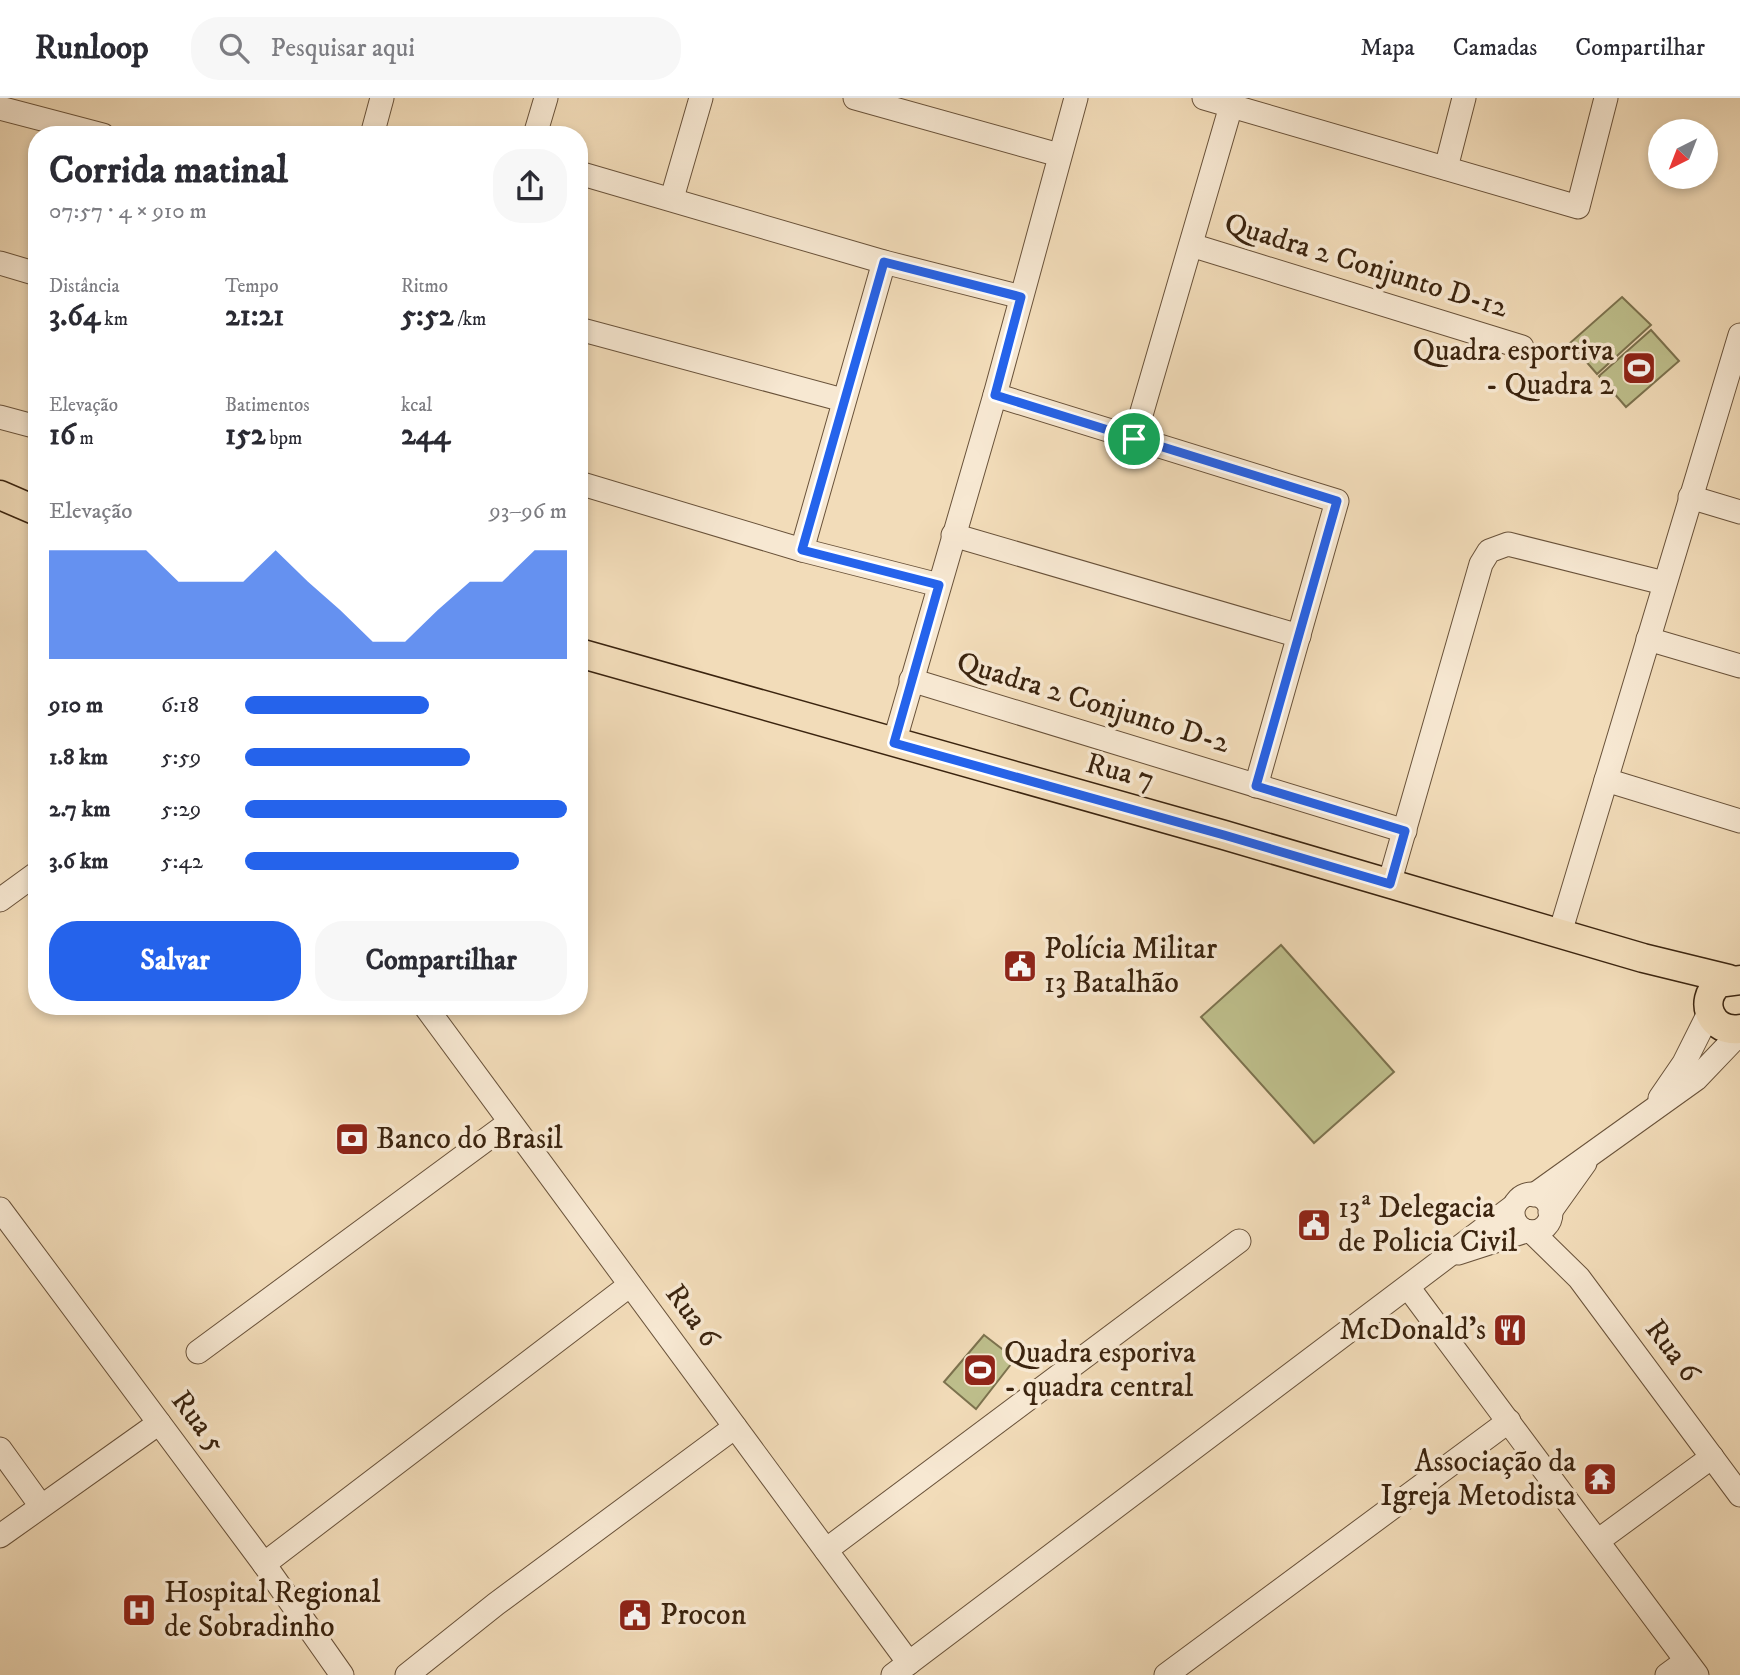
<!DOCTYPE html>
<html lang="pt">
<meta charset="utf-8">
<style>
body{margin:0;font-family:"IM FELL DW Pica",serif;background:#f7f7f7;color:#2b2b33;height:100vh;display:flex;flex-direction:column;font-size:26px;white-space:nowrap}
*{box-sizing:border-box;margin:0}
p{font-size:23px;color:#7c7c81}
.icon{flex:none;width:38px;height:38px;fill:none;stroke:currentColor;stroke-width:2;stroke-linecap:round;stroke-linejoin:round}
.map{position:relative;flex:1;overflow:hidden}
.details{position:absolute;left:28px;top:28px;width:560px;height:889px;display:flex;flex-direction:column;background:#fff;border-radius:28px;box-shadow:0 4px 10px #0003}
.details>*{flex:none}
.needle{width:46px;rotate:222deg}
.buttons{position:absolute;left:1648px;top:21px;display:grid;gap:14px}
.buttons a{display:grid;place-items:center;width:70px;height:70px;border-radius:50%;background:#fff;box-shadow:0 4px 10px #0003;font-size:35px}
.pin{position:absolute;display:grid;place-items:center;width:60px;height:60px;color:#fff;margin:-30px;border:4px solid #fff;border-radius:50%;box-shadow:0 2px 7px #0007}
.round{display:grid;place-items:center;flex:none;width:74px;height:74px;border-radius:28px;background:#f7f7f7}
.overview{display:flex;align-items:center;justify-content:space-between;height:119px;padding:0 21px}
h1{font-size:38px;font-weight:700;line-height:52px}
.metrics{display:grid;grid-template-columns:repeat(3,1fr);gap:10px;height:119px;padding:7px 21px}
.metrics div{display:grid;align-content:center}
.metrics b{font-size:30px;font-weight:700}
.metrics small{font-size:19px;font-weight:400}
.metrics p{font-size:19px}
.chart{height:196px;padding:14px 21px}
.chart p{display:flex;justify-content:space-between}
.chart svg{width:100%;height:126px;margin-top:7px;fill:#2563eb;opacity:.7}
.action{display:flex;gap:14px;margin-top:auto;padding:14px 21px}
.action a{flex:1;height:80px;border-radius:28px;background:#2563eb;color:#fff;font-size:28px;font-weight:700;line-height:80px;text-align:center}
.action a+a{background:#f7f7f7;color:#2b2b33}
ul{padding:0 21px;list-style:none;font-size:23px}
li{display:grid;grid-template-columns:112px 84px 1fr;align-items:center;height:52px}
li i{height:18px;border-radius:9px;background:#2563eb}
header{display:flex;align-items:center;gap:42px;box-sizing:border-box;height:98px;padding:0 35px;background:#fff;border-bottom:2px solid #e1e1e2}
header strong{font-size:33px}
nav{display:flex;gap:38px;margin-inline-start:auto;font-size:24px}
.search{width:490px;height:63px;background:#f7f7f7;display:flex;align-items:center;gap:18px;box-sizing:border-box;padding:0 24px;border-radius:28px;color:#7c7c81;font-size:26px}
.map>svg:first-child{display:block}
.green{fill:#bebf8c;stroke:#7c724e;stroke-width:2}
.lines{fill:none;stroke-linecap:round;stroke-linejoin:round}
.minor-casing{stroke:#69523a;stroke-width:25}
.major-casing{stroke:#3b240f;stroke-width:31}
.minor{stroke:#f7e8d2;stroke-width:23}
.major{stroke:#f2dcb9;stroke-width:28}
.route-casing{stroke:#fff;stroke-width:14}
.route{stroke:#2563eb;stroke-width:9}
.labels{text-anchor:middle;dominant-baseline:central;stroke-width:7;stroke-linejoin:round;paint-order:stroke}
.street-label{font-size:30px;fill:#3b240f;stroke:#f7e8d2}
.poi-label{font-size:30px;fill:#3b240f;stroke:#f7e8d2;text-anchor:start}
</style>
<header>
<strong>Runloop</strong>
<div class="search"><svg class="icon" aria-label="search" viewBox="0 0 24 24"><circle cx="10" cy="10" r="6"/><path d="M15 15l6 6"/></svg>Pesquisar aqui</div>
<nav><a>Mapa</a><a>Camadas</a><a>Compartilhar</a></nav>
</header>
<div class="map">
<svg width="1740" height="1577" viewBox="0 0 1740 1577">
<rect width="100%" height="100%" fill="#f2dcb9"/>
<filter id="stains"><feTurbulence type="fractalNoise" baseFrequency=".00286" numOctaves="4"/><feColorMatrix values="0 0 0 0 .2 0 0 0 0 .09 0 0 0 0 .02 0 0 0 .5 -.17"/></filter>
<radialGradient id="worn" r=".72"><stop offset=".6" stop-color="#630" stop-opacity="0"/><stop offset="1" stop-color="#630" stop-opacity=".3"/></radialGradient>
<g class="green">
<polygon points="1622,199 1651,227 1597,276 1570,245"/>
<polygon points="1651,232 1679,263 1626,309 1599,278"/>
<polygon points="1281,847 1394,974 1314,1045 1201,919"/>
<polygon points="984,1237 1015,1261 976,1311 944,1284"/>
</g>
<g class="lines">
<g class="minor-casing">
<g id="minor">
<polyline points="855,0 1059,57"/>
<polyline points="1204,0 1578,109 1606,0"/>
<polyline points="0,10 103,37"/>
<polyline points="372,37 382,0"/>
<polyline points="535,37 546,0"/>
<polyline points="1446,70 1464,0"/>
<polyline points="579,75 884,164 1021,199"/>
<polyline points="672,100 701,0"/>
<polyline points="1191,147 1522,249"/>
<polyline points="0,165 37,176"/>
<polyline points="579,231 843,302"/>
<polyline points="995,297 1337,403 1256,688"/>
<polyline points="0,319 37,329"/>
<polyline points="1134,341 1231,8"/>
<polyline points="579,385 802,452 939,487"/>
<polyline points="1690,399 1740,414"/>
<polyline points="953,437 1299,538"/>
<polyline points="802,452 884,164"/>
<polyline points="1648,541 1740,568"/>
<polyline points="911,582 1405,733"/>
<polyline points="894,645 995,297 1076,0"/>
<polyline points="1606,682 1740,723"/>
<polyline points="1389,786 1481,466 1489,453 1508,446 1664,485"/>
<polyline points="0,802 37,775"/>
<polyline points="1560,835 1740,237"/>
<polyline points="425,908 909,1565"/>
<polyline points="1660,1000 1684,965 1709,915"/>
<circle cx="1532" cy="1115" r="19"/>
<polyline points="1534,1097 1696,981 1740,935"/>
<polyline points="0,1111 264,1466 342,1577"/>
<polyline points="1550,1114 1585,1065"/>
<polyline points="1532,1134 1579,1180 1740,1397"/>
<polyline points="1458,1155 1526,1133"/>
<polyline points="1408,1189 1697,1577"/>
<polyline points="198,1254 510,1024"/>
<polyline points="0,1351 41,1408"/>
<polyline points="0,1438 159,1325"/>
<polyline points="1599,1442 1712,1359"/>
<polyline points="826,1452 1239,1143"/>
<polyline points="264,1466 630,1187"/>
<polyline points="407,1577 496,1506 735,1329"/>
<polyline points="893,1577 1514,1108"/>
<polyline points="1166,1577 1509,1323"/>
<polyline points="1667,1577 1686,1563"/>
</g>
</g>
<g class="major-casing">
<g id="major">
<polyline points="0,397 37,413"/>
<polyline points="579,555 1224,737 1643,860 1729,881"/>
<path d="M1740,882l-21,3c-22,19 -7,50 21,46"/>
</g>
</g>
<use href="#minor" class="minor"/>
<use href="#major" class="major"/>
</g>
<g class="lines">
<g class="route-casing">
<polygon id="route" points="884,164 1021,199 995,297 1337,403 1256,688 1405,733 1390,786 1224,737 894,645 939,487 802,452"/>
</g>
<use href="#route" class="route"/>
</g>
<defs>
<g id="stadium-square" transform="scale(1.75)"><rect x="-9" y="-9" width="18" height="18" rx="4" fill="#8f2418" stroke="#f7e8d2"/><path d="M0-5a6.5 5 0 1 0 0 10a6.5 5 0 1 0 0-10ZM-3.5-1.8h7v3.6h-7Z" fill="#fff"/></g>
<g id="civic-square" transform="scale(1.75)"><rect x="-9" y="-9" width="18" height="18" rx="4" fill="#8f2418" stroke="#f7e8d2"/><path d="M-.6-6.5H3V-4.5H.6V-3L4-1V1h2V6H-6V1h2V-1L-.6-3ZM-1.2 2.5V6h2.4V2.5Z" fill="#fff"/></g>
<g id="bank-square" transform="scale(1.75)"><rect x="-9" y="-9" width="18" height="18" rx="4" fill="#8f2418" stroke="#f7e8d2"/><path d="M-6-4H6V4H-6ZM0-2.3a2.3 2.3 0 1 0 0 4.6a2.3 2.3 0 1 0 0-4.6Z" fill="#fff"/></g>
<g id="restaurant-square" transform="scale(1.75)"><rect x="-9" y="-9" width="18" height="18" rx="4" fill="#8f2418" stroke="#f7e8d2"/><path d="M-5-6h1v4h1v-4h1v4h1v-4h1v5L-1.5 .5V6h-2V.5L-5-1ZM5-6V6H3V1.5H1.5Q1.5-4 5-6Z" fill="#fff"/></g>
<g id="temple-square" transform="scale(1.75)"><rect x="-9" y="-9" width="18" height="18" rx="4" fill="#8f2418" stroke="#f7e8d2"/><path d="M0-6L5-2H3V0L6.5 2.5H4V6H1.5V3h-3V6H-4V2.5H-6.5L-3 0V-2H-5Z" fill="#fff"/></g>
<g id="hospital-square" transform="scale(1.75)"><rect x="-9" y="-9" width="18" height="18" rx="4" fill="#8f2418" stroke="#f7e8d2"/><path d="M-5-5h3v3.5h4V-5h3V5h-3V1.5h-4V5h-3Z" fill="#fff"/></g>
</defs>
<g fill-rule="evenodd">
<use href="#stadium-square" x="1639" y="270"/>
<use href="#civic-square" x="1020" y="868"/>
<use href="#bank-square" x="352" y="1041"/>
<use href="#civic-square" x="1314" y="1127"/>
<use href="#restaurant-square" x="1510" y="1232"/>
<use href="#stadium-square" x="980" y="1272"/>
<use href="#temple-square" x="1600" y="1381"/>
<use href="#hospital-square" x="139" y="1512"/>
<use href="#civic-square" x="635" y="1517"/>
</g>
<g class="labels">
<g class="street-label">
<text transform="translate(1366 168) rotate(17)">Quadra 2 Conjunto D-12</text>
<text transform="translate(1093 605) rotate(17)">Quadra 2 Conjunto D-2</text>
<text transform="translate(1120 674) rotate(15)">Rua 7</text>
<text transform="translate(692 1218) rotate(54)">Rua 6</text>
<text transform="translate(1672 1253) rotate(53)">Rua 6</text>
<text transform="translate(198 1324) rotate(53)">Rua 5</text>
</g>
<g class="poi-label">
<text x="1614" y="253" text-anchor="end">Quadra esportiva<tspan x="1614" dy="34">- Quadra 2</tspan></text>
<text x="1044" y="851">Polícia Militar<tspan x="1044" dy="34">13 Batalhão</tspan></text>
<text x="376" y="1041">Banco do Brasil</text>
<text x="1338" y="1110">13ª Delegacia<tspan x="1338" dy="34">de Policia Civil</tspan></text>
<text x="1486" y="1232" text-anchor="end">McDonald's</text>
<text x="1004" y="1255">Quadra esporiva<tspan x="1004" dy="34">- quadra central</tspan></text>
<text x="1576" y="1364" text-anchor="end">Associação da<tspan x="1576" dy="34">Igreja Metodista</tspan></text>
<text x="164" y="1495">Hospital Regional<tspan x="164" dy="34">de Sobradinho</tspan></text>
<text x="660" y="1517">Procon</text>
</g>
</g>
<rect width="100%" height="100%" filter="url(#stains)"/>
<rect width="100%" height="100%" fill="url(#worn)"/>
</svg>
<div class="buttons">
<a><svg class="needle" viewBox="-14 -14 28 28"><path d="M0-13l5 13h-10z" fill="#e53935"/><path d="M0 13l5-13h-10z" fill="#7c7c81"/></svg></a>
</div>
<div class="pin" style="left:1134px;top:341px;background:#1e9e55"><svg class="icon" aria-label="arrive" viewBox="0 0 24 24"><path d="M6 21V4h12l-3 4 3 4H6"/></svg></div>
<section class="details">
<div class="overview"><div><h1>Corrida matinal</h1><p>07:57 · 4 × 910 m</p></div><a class="round"><svg class="icon" aria-label="share" viewBox="0 0 24 24"><path d="M12 15V3M7 8l5-5 5 5M5 13v7h14v-7"/></svg></a></div>
<div class="metrics">
<div><p>Distância</p><b>3.64<small> km</small></b></div>
<div><p>Tempo</p><b>21:21</b></div>
<div><p>Ritmo</p><b>5:52<small> /km</small></b></div>
</div>
<div class="metrics">
<div><p>Elevação</p><b>16<small> m</small></b></div>
<div><p>Batimentos</p><b>152<small> bpm</small></b></div>
<div><p>kcal</p><b>244</b></div>
</div>
<div class="chart"><p><span>Elevação</span>93–96 m</p>
<svg viewBox="0 0 160 44" preserveAspectRatio="none"><path d="M0 44V6L10 6L20 6L30 6L40 17L50 17L60 17L70 6L80 17L90 27L100 38L110 38L120 27L130 17L140 17L150 6L160 6V44z"/></svg>
</div>
<ul>
<li><b>910 m</b>6:18<i style="width:57%"></i></li>
<li><b>1.8 km</b>5:59<i style="width:70%"></i></li>
<li><b>2.7 km</b>5:29<i style="width:100%"></i></li>
<li><b>3.6 km</b>5:42<i style="width:85%"></i></li>
</ul>
<div class="action"><a>Salvar</a><a>Compartilhar</a></div>
</section>
</div>
